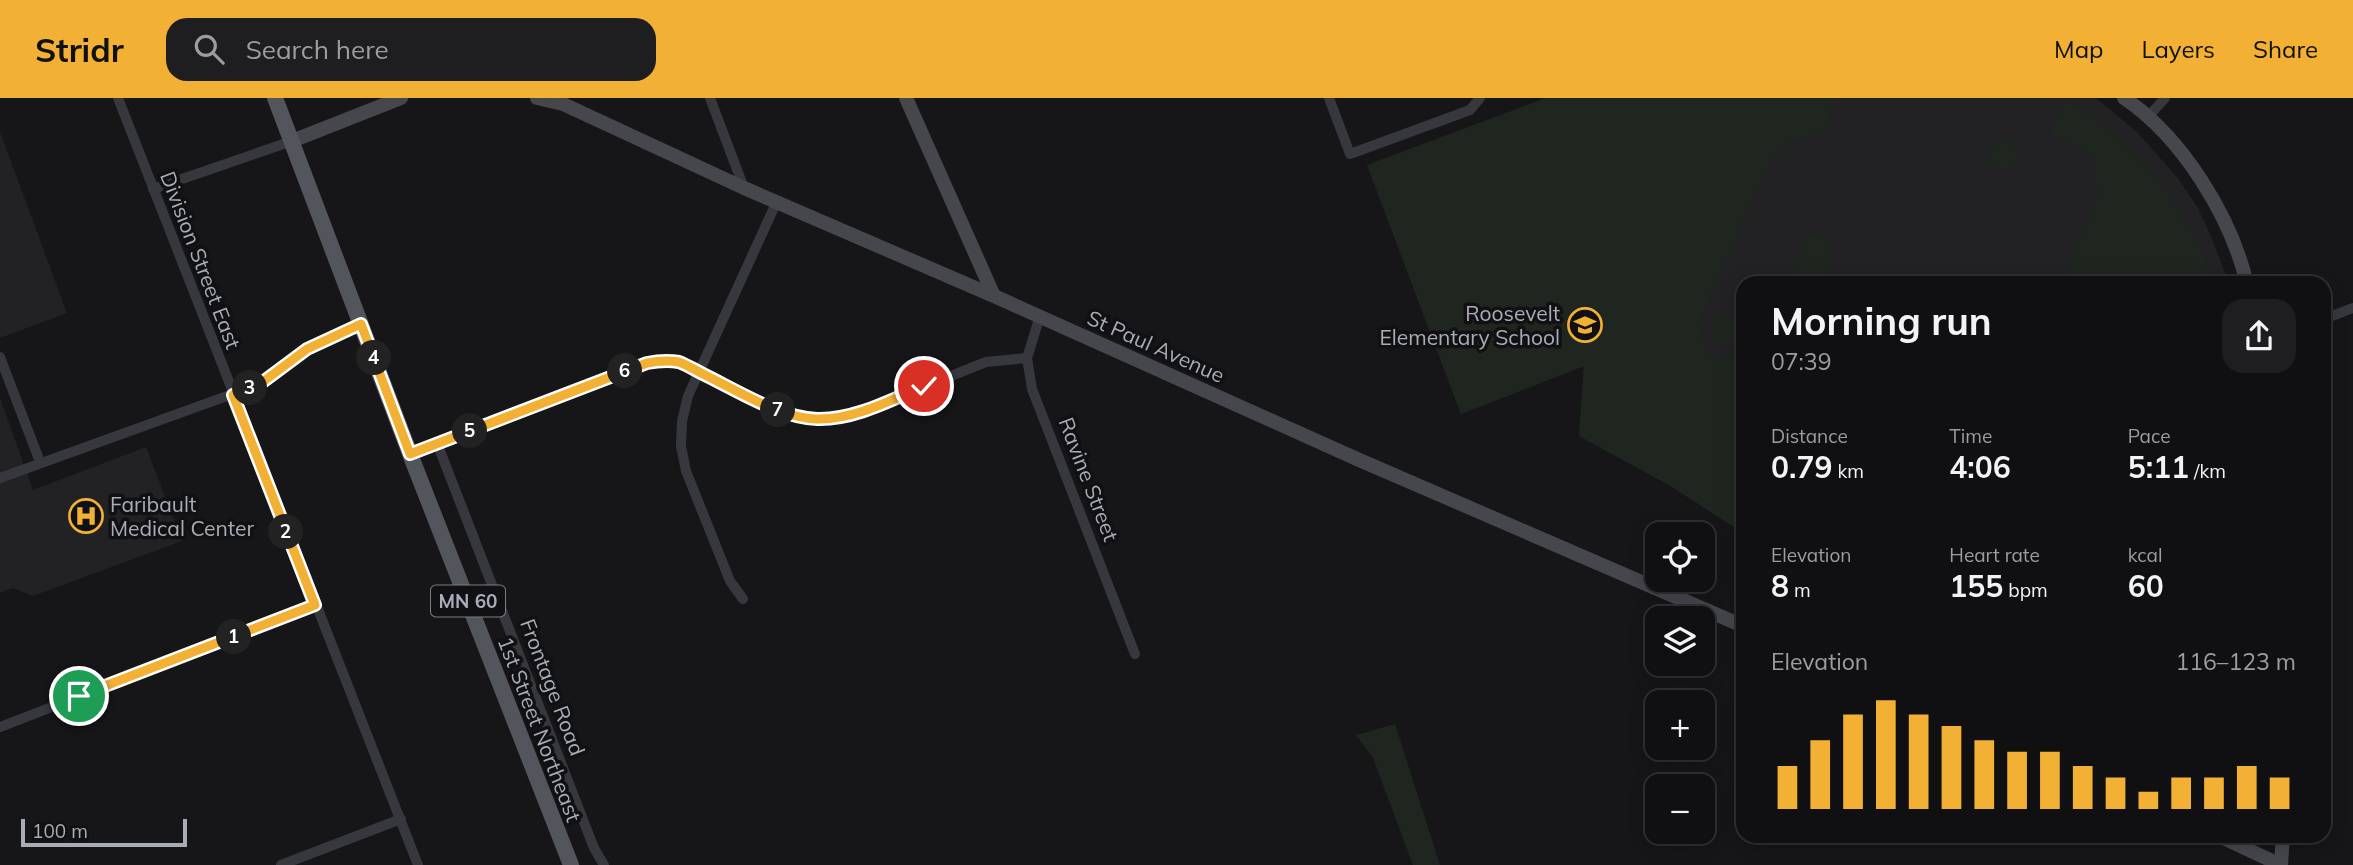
<!DOCTYPE html>
<meta charset="utf-8">
<style>
body{margin:0;font-family:Mulish,sans-serif;background:#1e1e20;color:#f1f3f6;height:100vh;display:flex;flex-direction:column;font-size:26px;white-space:nowrap}
*{box-sizing:border-box;margin:0}
p{font-size:23px;color:#9c9d9f}
.icon{flex:none;width:38px;height:38px;fill:none;stroke:currentColor;stroke-width:2;stroke-linecap:round;stroke-linejoin:round}
.map{position:relative;flex:1;overflow:hidden}
.panel{position:absolute;left:1736px;top:178px;width:595px;height:567px;display:flex;flex-direction:column;background:#101012;border-radius:21px;box-shadow:0 4px 18px #0003,0 0 0 2px #303032}
.panel>*{flex:none}
.controls{position:absolute;left:1645px;top:424px;display:grid;gap:14px}
.controls a{display:grid;place-items:center;width:70px;height:70px;border-radius:14px;background:#101012;box-shadow:0 4px 18px #0003,0 0 0 2px #303032;font-size:35px}
.scale{position:absolute;left:21px;bottom:18px;width:166px;box-sizing:border-box;padding-left:7px;border:4px solid #a8adb8;border-top:0;font-size:19px;line-height:24px;white-space:nowrap;color:#a8adb8;-webkit-text-stroke:5px #111113;paint-order:stroke}
.pin{position:absolute;display:grid;place-items:center;width:60px;height:60px;color:#fff;margin:-30px;border:4px solid #fff;border-radius:50%;box-shadow:0 2px 7px #0007}
.km{position:absolute;width:35px;height:35px;margin:-18px;border-radius:50%;background:#222;color:#fff;font-size:19px;line-height:35px;text-align:center}
.round{display:grid;place-items:center;flex:none;width:74px;height:74px;border-radius:21px;background:#1e1e20}
.head{display:flex;align-items:center;justify-content:space-between;height:119px;padding:0 35px}
h1{font-size:38px;font-weight:700;line-height:52px}
.stats{display:grid;grid-template-columns:repeat(3,1fr);gap:10px;height:119px;padding:7px 35px}
.stats div{display:grid;align-content:center}
.stats b{font-size:30px;font-weight:700}
.stats small{font-size:19px;font-weight:400}
.stats p{font-size:19px}
.chart{height:196px;padding:14px 35px}
.chart p{display:flex;justify-content:space-between}
.chart svg{width:100%;height:126px;margin-top:7px;stroke:#f2b134;stroke-width:6}
header{display:flex;align-items:center;gap:42px;box-sizing:border-box;height:98px;padding:0 35px;background:#f2b134;color:#111}
header strong{font-size:33px}
nav{display:flex;gap:38px;margin-inline-start:auto;font-size:24px}
.search{width:490px;height:63px;background:#1e1e20;display:flex;align-items:center;gap:18px;box-sizing:border-box;padding:0 24px;border-radius:21px;color:#9c9d9f;font-size:26px}
.map>svg:first-child{display:block}
.built{fill:#222225}
.green{fill:#1e261f}
.lines{fill:none;stroke-linecap:round;stroke-linejoin:round}
.street{stroke:#37383d;stroke-width:10}
.secondary{stroke:#45474d;stroke-width:14}
.primary{stroke:#53555c;stroke-width:16}
.route-casing{stroke:#fff;stroke-width:14}
.route{stroke:#f2b134;stroke-width:9}
.labels{text-anchor:middle;dominant-baseline:central;stroke-width:7;stroke-linejoin:round;paint-order:stroke}
.shield{fill:#111113;stroke:#7b7e86;stroke-width:2}
.shield-label{font-size:19px;font-weight:bold;fill:#a8adb8}
.street-label{font-size:21px;fill:#a8adb8;stroke:#111113}
.poi-label{font-size:21px;fill:#a8adb8;stroke:#111113;text-anchor:end}
</style>
<header>
<strong>Stridr</strong>
<div class="search"><svg class="icon" aria-label="search" viewBox="0 0 24 24"><circle cx="10" cy="10" r="6"/><path d="M15 15l6 6"/></svg>Search here</div>
<nav><a>Map</a><a>Layers</a><a>Share</a></nav>
</header>
<div class="map">
<svg width="2353" height="767" viewBox="0 0 2353 767">
<rect width="100%" height="100%" fill="#161618"/>
<g class="built">
<polygon points="1546,0 2096,0 2137,34 2177,79 2198,110 2210,136 2229,185 1743,186 1743,435 1669,387 1579,338 1584,268 1461,316 1367,67"/>
<polygon points="0,34 67,215 0,240"/>
<polygon points="0,300 33,392 146,349 182,443 33,498 13,490 0,495"/>
</g>
<g class="green">
<path d="M1546,0h291l-14,33 -36,13 -14,13 -74,164c1,25 18,51 44,32v180l-74,-48 -90,-49 5,-70 -123,48 -94,-249z"/>
<path d="M2063,2c71,35 127,109 150,183h-153l43,-97 -8,-4c3,-33 -19,-36 -45,-47z"/>
<circle cx="2004" cy="57" r="15"/>
<polygon points="1812,136 1833,146 1831,152 1837,155 1823,185 1786,185 1807,137"/>
<circle cx="1726" cy="232" r="15"/>
<polygon points="1395,626 1440,767 1413,767 1373,660 1356,637"/>
</g>
<g class="lines">
<g class="street">
<polyline points="118,0 418,767"/>
<polyline points="710,0 744,90"/>
<polyline points="1329,0 1350,56 1470,12 1480,0"/>
<polyline points="2149,18 2165,0"/>
<polyline points="153,91 292,43"/>
<polyline points="1040,218 1027,260 1032,291 1135,556"/>
<polyline points="2324,221 2353,210"/>
<polyline points="0,259 40,364"/>
<polyline points="437,345 594,750 604,767"/>
<polyline points="410,356 647,265 657,263 679,265 770,308 792,317 816,321 840,320 863,313 986,264 1027,260"/>
<polyline points="0,380 260,286 307,251 361,226"/>
<polyline points="743,501 730,483 686,373 681,348 682,323 688,298 777,103"/>
<polyline points="0,629 315,507"/>
<polyline points="281,767 401,721"/>
</g>
<g class="secondary">
<polyline points="537,0 563,6"/>
<polyline points="555,0 563,6 744,90 994,198 1357,361 1743,528"/>
<polyline points="906,0 994,198"/>
<path d="M2124,0c58,39 107,118 123,186"/>
<polyline points="292,43 401,0"/>
<polyline points="2219,738 2281,767"/>
<polyline points="2281,767 2283,738"/>
</g>
<polyline class="primary" points="275,0 410,356 571,767"/>
</g>
<g class="lines">
<g class="route-casing">
<path id="route" d="M79,598l236,-91 -82,-210 27,-11 47,-35 54,-25 49,130 237,-91c10,-2 21,-3 32,-1 8,3 16,8 24,12 33,16 77,44 114,45 37,1 74,-19 107,-33"/>
</g>
<use href="#route" class="route"/>
</g>
<defs>
<g id="school-ring" transform="scale(1.75)"><circle r="9.5" fill="#111113" stroke="#f2b134" stroke-width="1.5"/><path d="M0-5L7-2L0 1L-7-2ZM-4 1L0 2.5L4 1V4Q0 6-4 4Z" fill="#f2b134"/></g>
<g id="hospital-ring" transform="scale(1.75)"><circle r="9.5" fill="#111113" stroke="#f2b134" stroke-width="1.5"/><path d="M-5-5h3v3.5h4V-5h3V5h-3V1.5h-4V5h-3Z" fill="#f2b134"/></g>
</defs>
<g fill-rule="evenodd">
<use href="#school-ring" x="1585" y="227"/>
<use href="#hospital-ring" x="86" y="418"/>
</g>
<g class="labels">
<rect class="shield" x="431" y="487.5" width="74" height="31" rx="5"/>
<g class="shield-label">
<text x="468" y="503">MN 60</text>
</g>
<g class="street-label">
<text transform="translate(201 162) rotate(69)">Division Street East</text>
<text transform="translate(1156 248) rotate(24)">St Paul Avenue</text>
<text transform="translate(1089 381) rotate(69)">Ravine Street</text>
<text transform="translate(553 589) rotate(69)">Frontage Road</text>
<text transform="translate(540 631) rotate(69)">1st Street Northeast</text>
</g>
<g class="poi-label">
<text x="1560" y="215">Roosevelt<tspan x="1560" dy="24">Elementary School</tspan></text>
<text x="110" y="406" text-anchor="start">Faribault<tspan x="110" dy="24">Medical Center</tspan></text>
</g>
</g>
</svg>
<div class="controls">
<a><svg class="icon" aria-label="locate" viewBox="0 0 24 24"><circle cx="12" cy="12" r="6"/><path d="M12 2v4M12 18v4M2 12h4M18 12h4"/></svg></a>
<a><svg class="icon" aria-label="layers" viewBox="0 0 24 24"><path d="M12 4l9 5-9 5-9-5zM3 14l9 5 9-5"/></svg></a>
<a>+</a>
<a>−</a>
</div>
<div class="scale">100 m</div>
<div class="pin" style="left:79px;top:598px;background:#1e9e55"><svg class="icon" aria-label="arrive" viewBox="0 0 24 24"><path d="M6 21V4h12l-3 4 3 4H6"/></svg></div>
<div class="pin" style="left:924px;top:288px;background:#d93025"><svg class="icon" aria-label="check" viewBox="0 0 24 24"><path d="M5 12l5 5 9-10"/></svg></div>
<b class="km" style="left:234px;top:539px">1</b>
<b class="km" style="left:286px;top:434px">2</b>
<b class="km" style="left:250px;top:290px">3</b>
<b class="km" style="left:374px;top:260px">4</b>
<b class="km" style="left:470px;top:333px">5</b>
<b class="km" style="left:625px;top:273px">6</b>
<b class="km" style="left:778px;top:312px">7</b>
<section class="panel">
<div class="head"><div><h1>Morning run</h1><p>07:39</p></div><a class="round"><svg class="icon" aria-label="share" viewBox="0 0 24 24"><path d="M12 15V3M7 8l5-5 5 5M5 13v7h14v-7"/></svg></a></div>
<div class="stats">
<div><p>Distance</p><b>0.79<small> km</small></b></div>
<div><p>Time</p><b>4:06</b></div>
<div><p>Pace</p><b>5:11<small> /km</small></b></div>
</div>
<div class="stats">
<div><p>Elevation</p><b>8<small> m</small></b></div>
<div><p>Heart rate</p><b>155<small> bpm</small></b></div>
<div><p>kcal</p><b>60</b></div>
</div>
<div class="chart"><p><span>Elevation</span>116–123 m</p>
<svg viewBox="0 0 160 44" preserveAspectRatio="none"><path d="M5 44V29M15 44V20M25 44V11M35 44V6M45 44V11M55 44V15M65 44V20M75 44V24M85 44V24M95 44V29M105 44V33M115 44V38M125 44V33M135 44V33M145 44V29M155 44V33"/></svg>
</div>
</section>
</div>
